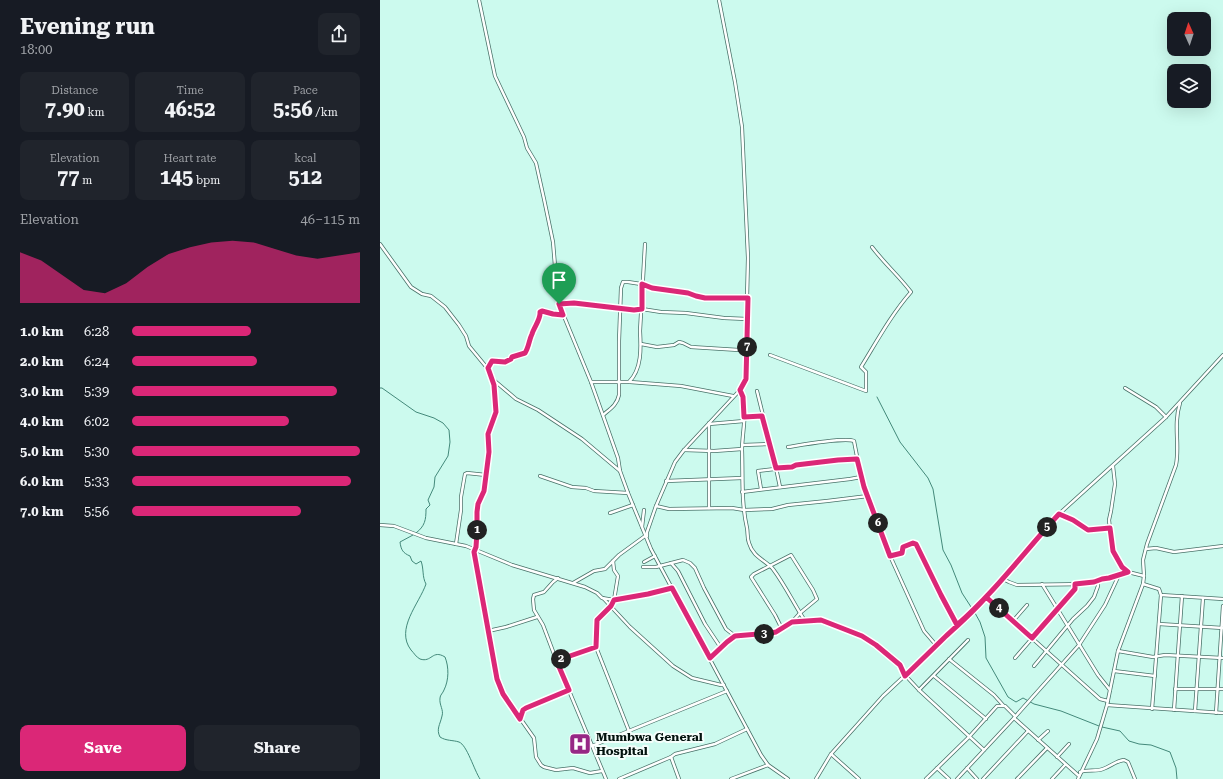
<!DOCTYPE html>
<meta charset="utf-8">
<style>
body{margin:0;font-family:"Roboto Serif",serif;background:#20242c;color:#f1f3f6;height:100vh;display:flex;flex-direction:column;font-size:15px;white-space:nowrap}
*{box-sizing:border-box;margin:0}
p{font-size:13px;color:#9ea1a6}
.icon{flex:none;width:22px;height:22px;fill:none;stroke:currentColor;stroke-width:2;stroke-linecap:round;stroke-linejoin:round}
.map{position:relative;flex:1;overflow:hidden}
.drawer{display:flex;flex-direction:column;background:#171b24;width:380px}
.drawer>*{flex:none}
.needle{width:26px;rotate:357deg}
.tools{position:absolute;left:787px;top:12px;display:grid;gap:8px}
.tools a{display:grid;place-items:center;width:44px;height:44px;border-radius:8px;background:#171b24;box-shadow:0 4px 16px #0002;font-size:20px}
.pin{position:absolute;display:grid;place-items:center;width:34px;height:34px;color:#fff;margin:-41px -17px;border-radius:50% 50% 50% 0;rotate:-45deg;box-shadow:0 0 4px #0007}
.pin .icon{rotate:45deg}
.km{position:absolute;width:20px;height:20px;margin:-10px;border-radius:50%;background:#222;color:#fff;font-size:11px;line-height:20px;text-align:center}
.round{display:grid;place-items:center;flex:none;width:42px;height:42px;border-radius:8px;background:#20242c}
.overview{display:flex;align-items:center;justify-content:space-between;height:68px;padding:0 20px}
h1{font-size:22px;font-weight:700;line-height:30px}
.stats{display:grid;grid-template-columns:repeat(3,1fr);gap:6px;height:68px;padding:4px 20px}
.stats div{display:grid;align-content:center;border-radius:8px;background:#20242c;text-align:center}
.stats b{font-size:20px;font-weight:700}
.stats small{font-size:11px;font-weight:400}
.stats p{font-size:11px}
.chart{height:112px;padding:8px 20px}
.chart p{display:flex;justify-content:space-between}
.chart svg{width:100%;height:72px;margin-top:4px;fill:#db2777;opacity:.7}
.action{display:flex;gap:8px;margin-top:auto;padding:8px 20px}
.action a{flex:1;height:46px;border-radius:8px;background:#db2777;color:#fff;font-size:16px;font-weight:700;line-height:46px;text-align:center}
.action a+a{background:#20242c;color:#f1f3f6}
ul{padding:0 20px;list-style:none;font-size:13px}
li{display:grid;grid-template-columns:64px 48px 1fr;align-items:center;height:30px}
li i{height:10px;border-radius:5px;background:#db2777}
main{display:flex;flex:1;min-height:0}
.map>svg:first-child{display:block}
.lines{fill:none;stroke-linecap:round;stroke-linejoin:round}
.stream{stroke:#43897a;stroke-width:1}
.minor-casing{stroke:#487168;stroke-width:4}
.minor{stroke:#fff;stroke-width:2.5}
.route-casing{stroke:#fff;stroke-width:8}
.route{stroke:#db2777;stroke-width:5}
.labels{text-anchor:middle;dominant-baseline:central;stroke-width:4;stroke-linejoin:round;paint-order:stroke}
.poi-label{font-size:12px;font-weight:bold;fill:#03120e;stroke:#f5fefb;text-anchor:start}
</style>
<main>
<section class="drawer">
<div class="overview"><div><h1>Evening run</h1><p>18:00</p></div><a class="round"><svg class="icon" aria-label="share" viewBox="0 0 24 24"><path d="M12 15V3M7 8l5-5 5 5M5 13v7h14v-7"/></svg></a></div>
<div class="stats">
<div><p>Distance</p><b>7.90<small> km</small></b></div>
<div><p>Time</p><b>46:52</b></div>
<div><p>Pace</p><b>5:56<small> /km</small></b></div>
</div>
<div class="stats">
<div><p>Elevation</p><b>77<small> m</small></b></div>
<div><p>Heart rate</p><b>145<small> bpm</small></b></div>
<div><p>kcal</p><b>512</b></div>
</div>
<div class="chart"><p><span>Elevation</span>46–115 m</p>
<svg viewBox="0 0 160 44" preserveAspectRatio="none"><path d="M0 44V13L10 18L20 27L30 36L40 38L50 32L60 22L70 14L80 10L90 7L100 6L110 7L120 11L130 15L140 17L150 15L160 13V44z"/></svg>
</div>
<ul>
<li><b>1.0 km</b>6:28<i style="width:52%"></i></li>
<li><b>2.0 km</b>6:24<i style="width:55%"></i></li>
<li><b>3.0 km</b>5:39<i style="width:90%"></i></li>
<li><b>4.0 km</b>6:02<i style="width:69%"></i></li>
<li><b>5.0 km</b>5:30<i style="width:100%"></i></li>
<li><b>6.0 km</b>5:33<i style="width:96%"></i></li>
<li><b>7.0 km</b>5:56<i style="width:74%"></i></li>
</ul>
<div class="action"><a>Save</a><a>Share</a></div>
</section>
<div class="map">
<svg width="843" height="779" viewBox="0 0 843 779">
<rect width="100%" height="100%" fill="#ccfaee"/>
<g class="lines">
<g class="stream">
<path d="M0,388h2l34,24 18,6 9,5 6,7 1,12 -2,14 -13,21 -1,10 -6,13 2,5 -4,4c0,11 -1,17 -10,24"/>
<polyline points="497,397 520,442 548,478 553,489 563,550 571,565 582,593 593,610"/>
<path d="M33,535l-13,7c1,8 3,11 10,14l2,5 4,3 5,-3c3,8 1,16 5,23 -7,20 -31,45 -15,66 3,3 5,7 9,9 12,4 12,-10 25,-2 4,10 4,23 -1,33 -1,3 -4,5 -4,8 -1,7 4,12 2,18 -2,9 -6,13 -2,21 6,4 13,3 19,5 8,3 15,28 21,37"/>
<polyline points="595,613 600,622 605,637 606,658 628,697 636,702 643,698 654,704 681,711 719,726"/>
<polyline points="722,727 740,731 749,741 759,744 771,745 790,752 796,768 797,779"/>
</g>
<g class="minor-casing">
<g id="minor">
<polyline points="99,0 115,76 144,137 147,148 156,163 164,199 173,242 177,290 181,309 211,382 226,424 238,458 240,471 248,493 271,549 381,755 388,765 408,779"/>
<polyline points="0,244 31,287 42,294 51,296 65,307 79,325 86,336 89,346 108,369 110,377 136,399 158,410 202,439 240,471"/>
<polyline points="179,304 194,303 254,310 262,309 281,312 306,313 344,318 367,319"/>
<polyline points="261,344 277,347 294,345 299,342 303,343 311,347 359,350 367,349"/>
<path d="M390,355l96,36v-19l-5,-5c16,-26 30,-52 50,-75 -12,-16 -27,-29 -39,-45"/>
<polyline points="108,369 112,361 125,362 131,359 132,357 143,354 147,351 152,333 161,316 160,312 163,311 173,314 183,315"/>
<polyline points="113,379 116,400 116,412 108,434 109,452 104,491 98,504 97,512 97,532 96,547 94,552 117,679 123,694 154,738 156,757 161,765 164,767 176,770 193,768 210,773 222,771"/>
<path d="M211,382h38c13,-13 12,-34 11,-51l5,-87"/>
<polyline points="250,382 301,386 353,396"/>
<polyline points="745,388 776,407 786,417"/>
<path d="M360,390c9,16 2,42 2,60 1,26 -1,52 5,78 1,5 0,10 2,15 4,14 16,17 24,26 12,16 21,35 32,52"/>
<polyline points="377,391 396,468 400,487"/>
<path d="M223,415c7,-6 14,-10 16,-20v-54l2,-53 2,-6h5l13,2 11,4 33,4 20,6h43"/>
<polyline points="364,417 382,416"/>
<polyline points="329,424 364,421"/>
<polyline points="363,445 390,444"/>
<path d="M408,447c13,-2 57,-10 66,-6l7,36 25,70 38,84 12,14"/>
<polyline points="304,450 334,451 362,449"/>
<polyline points="733,466 735,484 731,511 729,520 732,548 741,566 748,572"/>
<polyline points="160,476 192,487 206,488 214,491 248,493"/>
<polyline points="286,481 362,478"/>
<polyline points="381,489 378,471 412,467 416,465 458,460 477,459"/>
<polyline points="362,492 470,479 481,477"/>
<polyline points="276,506 289,509 352,508 364,510 392,509 408,505 447,501 488,496"/>
<polyline points="329,508 329,423"/>
<polyline points="230,513 253,505"/>
<polyline points="679,514 693,520 708,530 730,528"/>
<polyline points="0,525 14,526 46,538 86,546 132,565 205,587 217,593 222,598 234,600 250,598 292,588"/>
<polyline points="262,527 264,510"/>
<polyline points="267,536 267,532 276,506 295,462 304,450 360,390 365,379 368,258 362,127 355,82 339,0"/>
<polyline points="76,544 81,510 81,497 85,474 87,473 106,475"/>
<polyline points="766,549 776,548 794,552 843,546"/>
<polyline points="510,556 522,553 523,547 533,543 536,544 561,595 577,625"/>
<polyline points="233,561 234,570 238,576 234,600 231,606 217,620 216,647 249,731"/>
<polyline points="264,562 275,556"/>
<polyline points="291,563 298,571 325,624 341,648"/>
<polyline points="263,567 276,567 303,560 310,563 315,568 324,588 346,629 355,636"/>
<polyline points="178,578 173,582 164,592 154,595 153,599 154,610 163,625 177,662 226,779"/>
<polyline points="623,579 629,582 637,585 708,584 748,572 764,576"/>
<polyline points="193,583 214,571 225,569 239,555 265,536"/>
<polyline points="662,584 718,675 730,690"/>
<polyline points="763,584 779,589 781,595 843,599"/>
<polyline points="606,597 720,699 728,701"/>
<polyline points="223,598 250,627 293,666 312,678 341,685 344,685"/>
<polyline points="633,621 647,605"/>
<polyline points="779,624 843,628"/>
<polyline points="402,629 395,615 371,577 374,574 411,555 433,590 437,599 420,613 412,622"/>
<polyline points="108,631 126,627 157,617"/>
<polyline points="738,651 773,657 785,655 843,658"/>
<polyline points="330,658 347,642 355,636 396,632 412,622 442,621 480,634 496,645 520,665 525,675 539,690 604,750"/>
<polyline points="635,658 695,589 695,584"/>
<polyline points="569,659 614,695 623,705"/>
<polyline points="177,662 184,658 216,647"/>
<polyline points="654,666 693,619 707,606 714,597 718,586 718,581"/>
<polyline points="734,671 775,676"/>
<polyline points="554,676 606,719"/>
<polyline points="795,689 843,689"/>
<polyline points="539,690 588,640"/>
<polyline points="727,705 843,713"/>
<polyline points="772,709 781,595"/>
<polyline points="794,710 802,596"/>
<polyline points="815,711 823,598"/>
<polyline points="836,713 843,606"/>
<polyline points="634,718 699,645 725,605 739,575"/>
<polyline points="140,719 143,710 146,708 189,690"/>
<polyline points="658,740 668,731"/>
<polyline points="212,746 347,691"/>
<polyline points="451,754 479,779"/>
<polyline points="677,757 689,744"/>
<polyline points="557,768 569,779"/>
<polyline points="587,768 597,779"/>
<path d="M700,772c8,-3 16,0 23,-3 8,-3 13,-8 21,-9l4,2 7,17"/>
<polyline points="239,779 291,757"/>
<polyline points="299,779 291,757 295,754 335,744 367,729"/>
<polyline points="351,779 388,765"/>
<polyline points="436,779 451,754 503,696 596,609 679,514 786,417 843,355"/>
<polyline points="546,779 589,737 617,706 625,706 635,716"/>
<polyline points="577,779 634,718 699,776"/>
<polyline points="603,779 648,731"/>
<polyline points="637,779 667,748"/>
<polyline points="672,779 685,765"/>
<path d="M698,779l19,-40 10,-34 11,-54 25,-67 1,-8 -1,-16 4,-16 29,-79c4,-21 -3,-39 4,-62"/>
</g>
</g>
<use href="#minor" class="minor"/>
</g>
<g class="lines">
<g class="route-casing">
<path id="route" d="M179,304l4,11 -10,-1 -11,-3 -2,1c1,7 -6,15 -8,22 -3,6 -3,13 -7,19l-13,4 -1,2 -6,3 -13,-1 -4,7 6,17 2,27 -8,22 1,18 -5,39 -6,13 -1,8v20l-1,15 -2,5 23,127 6,15 17,25 3,-9 3,-2 43,-18 -12,-28 7,-4 32,-11 1,-27 14,-14 3,-6 34,-6 24,-6 38,70 17,-16 8,-6 36,-3 5,-1 16,-10 29,-2 41,16 14,9 24,20 5,11 39,-38c14,-13 29,-26 42,-41l46,41 43,-49v-5l19,-2 8,-3 7,-1 19,-6 -6,-5 -9,-16 -3,-23 -22,2 -15,-10 -14,-6c-34,37 -64,78 -102,111l-16,-30 -25,-51 -3,-1 -10,4 -1,6 -12,3 -26,-69 -7,-28 -19,1 -42,5 -4,2 -16,1 -14,-52 -18,1 -1,-20 -3,-7 6,-11 2,-81h-43l-9,-2 -8,-3 -36,-5 -10,-4v25l-8,1 -60,-7 -15,1"/>
</g>
<use href="#route" class="route"/>
</g>
<defs>
<g id="hospital-square" transform="scale(1.15)"><rect x="-9" y="-9" width="18" height="18" rx="4" fill="#972785" stroke="#f5fefb"/><path d="M-5-5h3v3.5h4V-5h3V5h-3V1.5h-4V5h-3Z" fill="#fff"/></g>
</defs>
<g fill-rule="evenodd">
<use href="#hospital-square" x="200" y="744"/>
</g>
<g class="labels">
<g class="poi-label">
<text x="216" y="737">Mumbwa General<tspan x="216" dy="14">Hospital</tspan></text>
</g>
</g>
</svg>
<div class="tools">
<a><svg class="needle" viewBox="-14 -14 28 28"><path d="M0-13l5 13h-10z" fill="#e53935"/><path d="M0 13l5-13h-10z" fill="#9ea1a6"/></svg></a>
<a><svg class="icon" aria-label="layers" viewBox="0 0 24 24"><path d="M12 4l9 5-9 5-9-5zM3 14l9 5 9-5"/></svg></a>
</div>
<div class="pin" style="left:179px;top:304px;background:#1e9e55"><svg class="icon" aria-label="arrive" viewBox="0 0 24 24"><path d="M6 21V4h12l-3 4 3 4H6"/></svg></div>
<b class="km" style="left:97px;top:530px">1</b>
<b class="km" style="left:181px;top:659px">2</b>
<b class="km" style="left:384px;top:634px">3</b>
<b class="km" style="left:619px;top:608px">4</b>
<b class="km" style="left:667px;top:527px">5</b>
<b class="km" style="left:498px;top:523px">6</b>
<b class="km" style="left:367px;top:347px">7</b>
</div>
</main>
